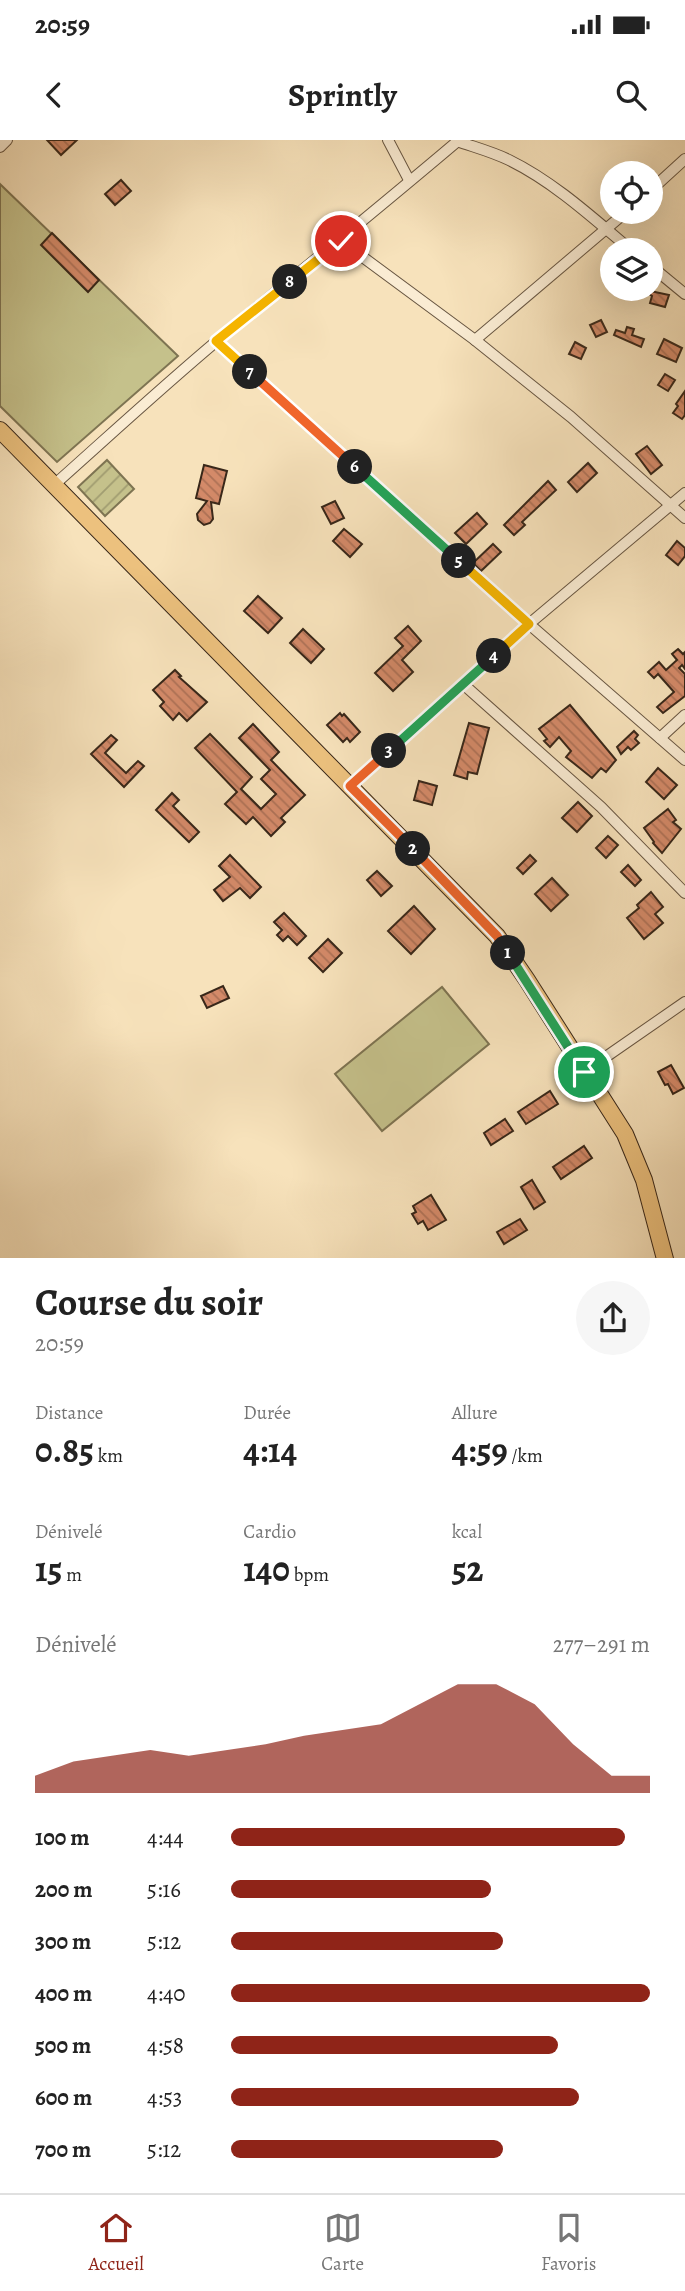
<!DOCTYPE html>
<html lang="fr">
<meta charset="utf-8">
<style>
body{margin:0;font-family:Alegreya,serif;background:#f6f6f6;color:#222;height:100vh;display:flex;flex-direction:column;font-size:26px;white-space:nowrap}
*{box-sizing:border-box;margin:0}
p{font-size:23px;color:#767676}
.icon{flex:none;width:38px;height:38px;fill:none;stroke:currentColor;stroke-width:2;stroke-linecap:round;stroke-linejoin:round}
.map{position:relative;height:1118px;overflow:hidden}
.sheet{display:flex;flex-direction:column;background:#fff;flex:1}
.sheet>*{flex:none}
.buttons{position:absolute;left:600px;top:21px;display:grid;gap:14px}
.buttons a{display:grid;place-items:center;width:63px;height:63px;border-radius:50%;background:#fff;box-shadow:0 7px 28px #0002;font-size:35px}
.pin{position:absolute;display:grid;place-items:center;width:60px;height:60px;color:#fff;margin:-30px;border:4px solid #fff;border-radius:50%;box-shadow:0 2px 7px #0007}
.km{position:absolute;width:35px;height:35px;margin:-18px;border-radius:50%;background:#222;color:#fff;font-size:19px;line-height:35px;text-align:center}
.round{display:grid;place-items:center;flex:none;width:74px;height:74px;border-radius:37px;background:#f6f6f6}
.overview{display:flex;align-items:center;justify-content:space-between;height:119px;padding:0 35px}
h1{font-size:38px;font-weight:700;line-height:52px}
.figures{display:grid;grid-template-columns:repeat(3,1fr);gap:10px;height:119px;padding:7px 35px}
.figures div{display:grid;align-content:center}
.figures b{font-size:35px;font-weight:700}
.figures small{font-size:19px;font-weight:400}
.figures p{font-size:19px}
.chart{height:196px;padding:14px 35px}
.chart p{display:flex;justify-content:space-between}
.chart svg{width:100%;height:126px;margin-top:7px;fill:#8f2418;opacity:.7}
ul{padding:0 35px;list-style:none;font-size:23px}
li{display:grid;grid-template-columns:112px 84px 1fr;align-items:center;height:52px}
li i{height:18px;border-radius:9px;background:#8f2418}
.status{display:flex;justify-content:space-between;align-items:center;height:49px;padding:0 35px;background:#fff;direction:ltr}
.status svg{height:19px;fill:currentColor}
header{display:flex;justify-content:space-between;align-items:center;height:91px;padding:0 35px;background:#fff;font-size:32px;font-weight:700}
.menu{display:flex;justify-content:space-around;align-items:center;height:98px;border-top:2px solid #e0e0e0;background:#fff;font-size:19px;color:#767676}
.menu a{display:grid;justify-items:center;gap:4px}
.menu .selected{color:#8f2418}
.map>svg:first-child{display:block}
.green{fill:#c5c18b;stroke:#7e7452;stroke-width:2}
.garden{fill:url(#garden-furrows);stroke:#7e7452;stroke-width:2}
.building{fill:url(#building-back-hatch);stroke:#382719;stroke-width:2}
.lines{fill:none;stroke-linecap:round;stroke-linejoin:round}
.street-casing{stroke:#685642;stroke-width:12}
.primary-casing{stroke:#382719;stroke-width:18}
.street{stroke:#faecd3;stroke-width:10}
.primary{stroke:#ecc17e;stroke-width:16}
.split-1-casing{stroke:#fff;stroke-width:14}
.split-2-casing{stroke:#fff;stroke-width:14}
.split-3-casing{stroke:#fff;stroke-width:14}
.split-4-casing{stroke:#fff;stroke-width:14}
.split-5-casing{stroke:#fff;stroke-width:14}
.split-6-casing{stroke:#fff;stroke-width:14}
.split-7-casing{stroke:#fff;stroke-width:14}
.split-8-casing{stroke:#fff;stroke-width:14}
.split-9-casing{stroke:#fff;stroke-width:14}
.split-1{stroke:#22a559;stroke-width:9}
.split-2{stroke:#f0652b;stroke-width:9}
.split-3{stroke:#f0652b;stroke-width:9}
.split-4{stroke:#22a559;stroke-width:9}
.split-5{stroke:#f5b400;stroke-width:9}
.split-6{stroke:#22a559;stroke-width:9}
.split-7{stroke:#f0652b;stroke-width:9}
.split-8{stroke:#f5b400;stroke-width:9}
.split-9{stroke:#f5b400;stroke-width:9}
</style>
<div class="status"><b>20:59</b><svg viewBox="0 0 49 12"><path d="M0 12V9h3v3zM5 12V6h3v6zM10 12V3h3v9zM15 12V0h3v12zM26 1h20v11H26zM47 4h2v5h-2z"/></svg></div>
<header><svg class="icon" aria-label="back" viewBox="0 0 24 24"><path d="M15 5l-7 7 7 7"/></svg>Sprintly<svg class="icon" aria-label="search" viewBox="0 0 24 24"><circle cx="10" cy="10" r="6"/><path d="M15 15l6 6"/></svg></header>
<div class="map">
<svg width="685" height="1119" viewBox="0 0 685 1119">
<defs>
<pattern id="garden-furrows" width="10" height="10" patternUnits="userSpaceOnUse" patternTransform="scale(1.75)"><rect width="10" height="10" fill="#c5c18b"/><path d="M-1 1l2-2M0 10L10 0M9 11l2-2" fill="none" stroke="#a19d71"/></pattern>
<pattern id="building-back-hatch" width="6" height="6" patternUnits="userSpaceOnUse" patternTransform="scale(1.75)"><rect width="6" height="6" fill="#d48a69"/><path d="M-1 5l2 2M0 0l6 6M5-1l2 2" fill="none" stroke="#ad7156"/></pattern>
</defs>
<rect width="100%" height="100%" fill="#f7e2bb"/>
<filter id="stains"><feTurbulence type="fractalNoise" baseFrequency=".00286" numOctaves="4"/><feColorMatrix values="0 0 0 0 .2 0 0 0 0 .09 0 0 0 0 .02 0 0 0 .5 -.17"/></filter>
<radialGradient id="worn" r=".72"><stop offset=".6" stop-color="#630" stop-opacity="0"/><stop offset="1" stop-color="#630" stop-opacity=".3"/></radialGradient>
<g class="green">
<polygon points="0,44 178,216 57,322 0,266"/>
<polygon points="442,847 489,904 382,991 335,934"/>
</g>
<polygon class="garden" points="107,320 134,349 105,376 78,347"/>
<g class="building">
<polygon points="47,0 77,0 61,15"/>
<polygon points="121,40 131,51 115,65 105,54"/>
<polygon points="52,93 99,140 88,152 41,105"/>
<polygon points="641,149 669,155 665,167 650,163 652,156"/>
<polygon points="601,180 607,192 596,197 590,185"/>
<polygon points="627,187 634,189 632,195 644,199 641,207 614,195 616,190 625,193"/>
<polygon points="664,199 682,208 676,222 657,214"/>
<polygon points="575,202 586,208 581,219 569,214"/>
<polygon points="665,234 675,240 668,251 658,245"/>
<polygon points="685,251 685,275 682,279 673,273 678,266 676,264"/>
<polygon points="647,306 662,325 651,334 636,314"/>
<polygon points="588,323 597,333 577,352 568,342"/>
<polygon points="204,325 227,331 219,364 211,362 213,379 210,383 204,385 198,380 197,374 207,361 196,358"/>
<polygon points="548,341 556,350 522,382 525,385 514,395 504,385"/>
<polygon points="335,361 344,378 331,384 322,367"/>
<polygon points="477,373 487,384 466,404 455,393"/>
<polygon points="344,389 362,404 350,417 333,401"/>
<polygon points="677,401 685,408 685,416 678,425 666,415"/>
<polygon points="493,404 501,412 481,431 473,423"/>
<polygon points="258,456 282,478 268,493 244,471"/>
<polygon points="408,486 421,501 402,520 413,532 393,551 375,533 403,506 395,498"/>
<polygon points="303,489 324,509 311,523 290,503"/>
<polygon points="678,509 683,514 685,512 685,529 682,525 679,528 685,534 685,556 663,573 657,567 674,552 658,534 654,538 648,532 659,522 666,530 677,520 672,514"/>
<polygon points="175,530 181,536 179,537 207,562 187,581 179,573 173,580 160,566 164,562 153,550"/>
<polygon points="570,565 616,620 606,632 601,628 592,638 566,617 571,611 559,597 550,607 544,601 547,599 539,589"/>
<polygon points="340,573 342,576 344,574 360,592 350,602 347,598 343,602 327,585"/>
<polygon points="469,583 489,588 477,634 468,632 467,639 454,635"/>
<polygon points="253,584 279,612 271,620 305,655 281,678 285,682 271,696 253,677 246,684 225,664 237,652 195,608 210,594 252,637 241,649 261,669 276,654 261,639 270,630 239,598"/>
<polygon points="634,591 638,595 635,599 639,603 631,610 628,607 621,614 617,607"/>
<polygon points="111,595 117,600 105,613 126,633 138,621 144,626 124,647 91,614"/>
<polygon points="658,628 677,645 664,659 646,642"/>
<polygon points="419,641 437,646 432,665 414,660"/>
<polygon points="172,653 179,660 173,666 199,692 189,702 156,670"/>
<polygon points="578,662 592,676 577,692 562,678"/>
<polygon points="668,669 676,680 673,682 681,689 662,713 653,703 654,702 644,688"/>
<polygon points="608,696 618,705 606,718 596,708"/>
<polygon points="230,715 261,747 250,758 240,748 223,761 214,750 230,737 219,726"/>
<polygon points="530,715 536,721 523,734 517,728"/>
<polygon points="628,725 641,740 635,746 621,732"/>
<polygon points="377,731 392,746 381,756 367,740"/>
<polygon points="552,738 568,755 551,771 535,754"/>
<polygon points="651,752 663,767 655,774 663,783 644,799 627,778 639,768 637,765"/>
<polygon points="414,766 435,789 411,814 388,791"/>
<polygon points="284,773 306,796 297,805 288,796 283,801 277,795 282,790 274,782"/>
<polygon points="328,799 342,813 323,832 309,818"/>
<polygon points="223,846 229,858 207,868 201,856"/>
<polygon points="671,925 684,948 673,954 668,944 665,945 658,932"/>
<polygon points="550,951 558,964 526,984 518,972"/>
<polygon points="505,979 513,991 491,1005 484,993"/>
<polygon points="584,1006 592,1018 561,1039 553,1027"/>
<polygon points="532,1040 545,1062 534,1069 521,1047"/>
<polygon points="431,1055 446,1080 428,1090 423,1081 418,1084 412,1074 416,1072 413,1066"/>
<polygon points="520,1079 527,1090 504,1104 497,1092"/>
</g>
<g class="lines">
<g class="street-casing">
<g id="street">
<polyline points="388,0 409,40"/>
<path d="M457,1c17,6 36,11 52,19 45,22 84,58 122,90"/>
<polyline points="0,7 7,0"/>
<polyline points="651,50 685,19"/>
<polyline points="341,101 475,200 571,277 685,378"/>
<polyline points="651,126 685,154"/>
<polyline points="475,200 626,72"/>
<polyline points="216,202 529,484 685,620"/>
<path d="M54,345c55,-49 108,-98 164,-145 80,-67 161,-132 241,-200"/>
<polyline points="463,544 601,667 685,753"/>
<polyline points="660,598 685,575"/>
<polyline points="350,646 529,484 685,353"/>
<polyline points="584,932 685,862"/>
</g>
</g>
<g class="primary-casing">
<polyline id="primary" points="0,290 497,796 527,840 625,994 644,1040 665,1119"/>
</g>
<use href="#street" class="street"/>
<use href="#primary" class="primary"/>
</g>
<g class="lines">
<g class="split-1-casing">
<polyline id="split-1" points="508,813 584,932"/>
</g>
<g class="split-2-casing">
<polyline id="split-2" points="413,709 497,796 508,813"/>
</g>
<g class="split-3-casing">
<polyline id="split-3" points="389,611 350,646 413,709"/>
</g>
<g class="split-4-casing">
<polyline id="split-4" points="389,611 494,516"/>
</g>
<g class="split-5-casing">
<polyline id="split-5" points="459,421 529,484 494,516"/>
</g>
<g class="split-6-casing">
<polyline id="split-6" points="355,327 459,421"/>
</g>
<g class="split-7-casing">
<polyline id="split-7" points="250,232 355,327"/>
</g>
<g class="split-8-casing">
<polyline id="split-8" points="250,232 216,201 290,142"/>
</g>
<g class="split-9-casing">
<polyline id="split-9" points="290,142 341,101"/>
</g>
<use href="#split-1" class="split-1"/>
<use href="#split-2" class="split-2"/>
<use href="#split-3" class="split-3"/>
<use href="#split-4" class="split-4"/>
<use href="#split-5" class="split-5"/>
<use href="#split-6" class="split-6"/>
<use href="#split-7" class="split-7"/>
<use href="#split-8" class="split-8"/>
<use href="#split-9" class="split-9"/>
</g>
<rect width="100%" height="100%" filter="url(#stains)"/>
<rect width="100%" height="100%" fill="url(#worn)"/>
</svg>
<div class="buttons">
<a><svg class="icon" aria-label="locate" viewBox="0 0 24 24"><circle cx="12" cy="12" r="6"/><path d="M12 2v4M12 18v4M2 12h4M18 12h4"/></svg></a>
<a><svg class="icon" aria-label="layers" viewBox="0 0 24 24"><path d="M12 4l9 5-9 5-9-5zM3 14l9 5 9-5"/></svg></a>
</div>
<div class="pin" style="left:584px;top:932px;background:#1e9e55"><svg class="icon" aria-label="arrive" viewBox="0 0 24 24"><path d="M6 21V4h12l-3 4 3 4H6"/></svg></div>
<div class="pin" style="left:341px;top:101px;background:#d93025"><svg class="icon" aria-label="check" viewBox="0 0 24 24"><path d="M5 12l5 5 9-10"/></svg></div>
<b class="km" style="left:508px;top:813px">1</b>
<b class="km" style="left:413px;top:709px">2</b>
<b class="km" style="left:389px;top:611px">3</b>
<b class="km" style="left:494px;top:516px">4</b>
<b class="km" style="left:459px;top:421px">5</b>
<b class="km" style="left:355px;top:327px">6</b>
<b class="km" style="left:250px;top:232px">7</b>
<b class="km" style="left:290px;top:142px">8</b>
</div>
<section class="sheet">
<div class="overview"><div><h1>Course du soir</h1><p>20:59</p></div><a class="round"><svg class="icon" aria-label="share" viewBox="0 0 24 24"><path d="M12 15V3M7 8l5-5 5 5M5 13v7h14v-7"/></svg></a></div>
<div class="figures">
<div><p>Distance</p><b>0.85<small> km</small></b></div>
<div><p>Durée</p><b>4:14</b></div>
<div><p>Allure</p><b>4:59<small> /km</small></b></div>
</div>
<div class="figures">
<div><p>Dénivelé</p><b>15<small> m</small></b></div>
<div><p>Cardio</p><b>140<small> bpm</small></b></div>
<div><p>kcal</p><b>52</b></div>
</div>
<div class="chart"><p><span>Dénivelé</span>277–291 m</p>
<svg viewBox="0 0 160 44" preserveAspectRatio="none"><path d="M0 44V38L10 33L20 31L30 29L40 31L50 29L60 27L70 24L80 22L90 20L100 13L110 6L120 6L130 13L140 27L150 38L160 38V44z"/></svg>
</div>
<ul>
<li><b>100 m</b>4:44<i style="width:94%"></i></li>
<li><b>200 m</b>5:16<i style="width:62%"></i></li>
<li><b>300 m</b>5:12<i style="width:65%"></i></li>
<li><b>400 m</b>4:40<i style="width:100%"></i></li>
<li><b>500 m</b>4:58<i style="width:78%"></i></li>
<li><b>600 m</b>4:53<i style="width:83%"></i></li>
<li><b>700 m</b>5:12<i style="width:65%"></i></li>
</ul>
</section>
<nav class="menu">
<a class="selected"><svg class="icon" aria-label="home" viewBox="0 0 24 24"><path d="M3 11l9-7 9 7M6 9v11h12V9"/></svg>Accueil</a>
<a><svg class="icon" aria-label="map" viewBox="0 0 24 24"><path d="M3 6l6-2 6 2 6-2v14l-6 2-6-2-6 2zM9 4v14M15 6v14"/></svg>Carte</a>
<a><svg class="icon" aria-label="saved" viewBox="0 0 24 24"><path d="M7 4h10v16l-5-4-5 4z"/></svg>Favoris</a>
</nav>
